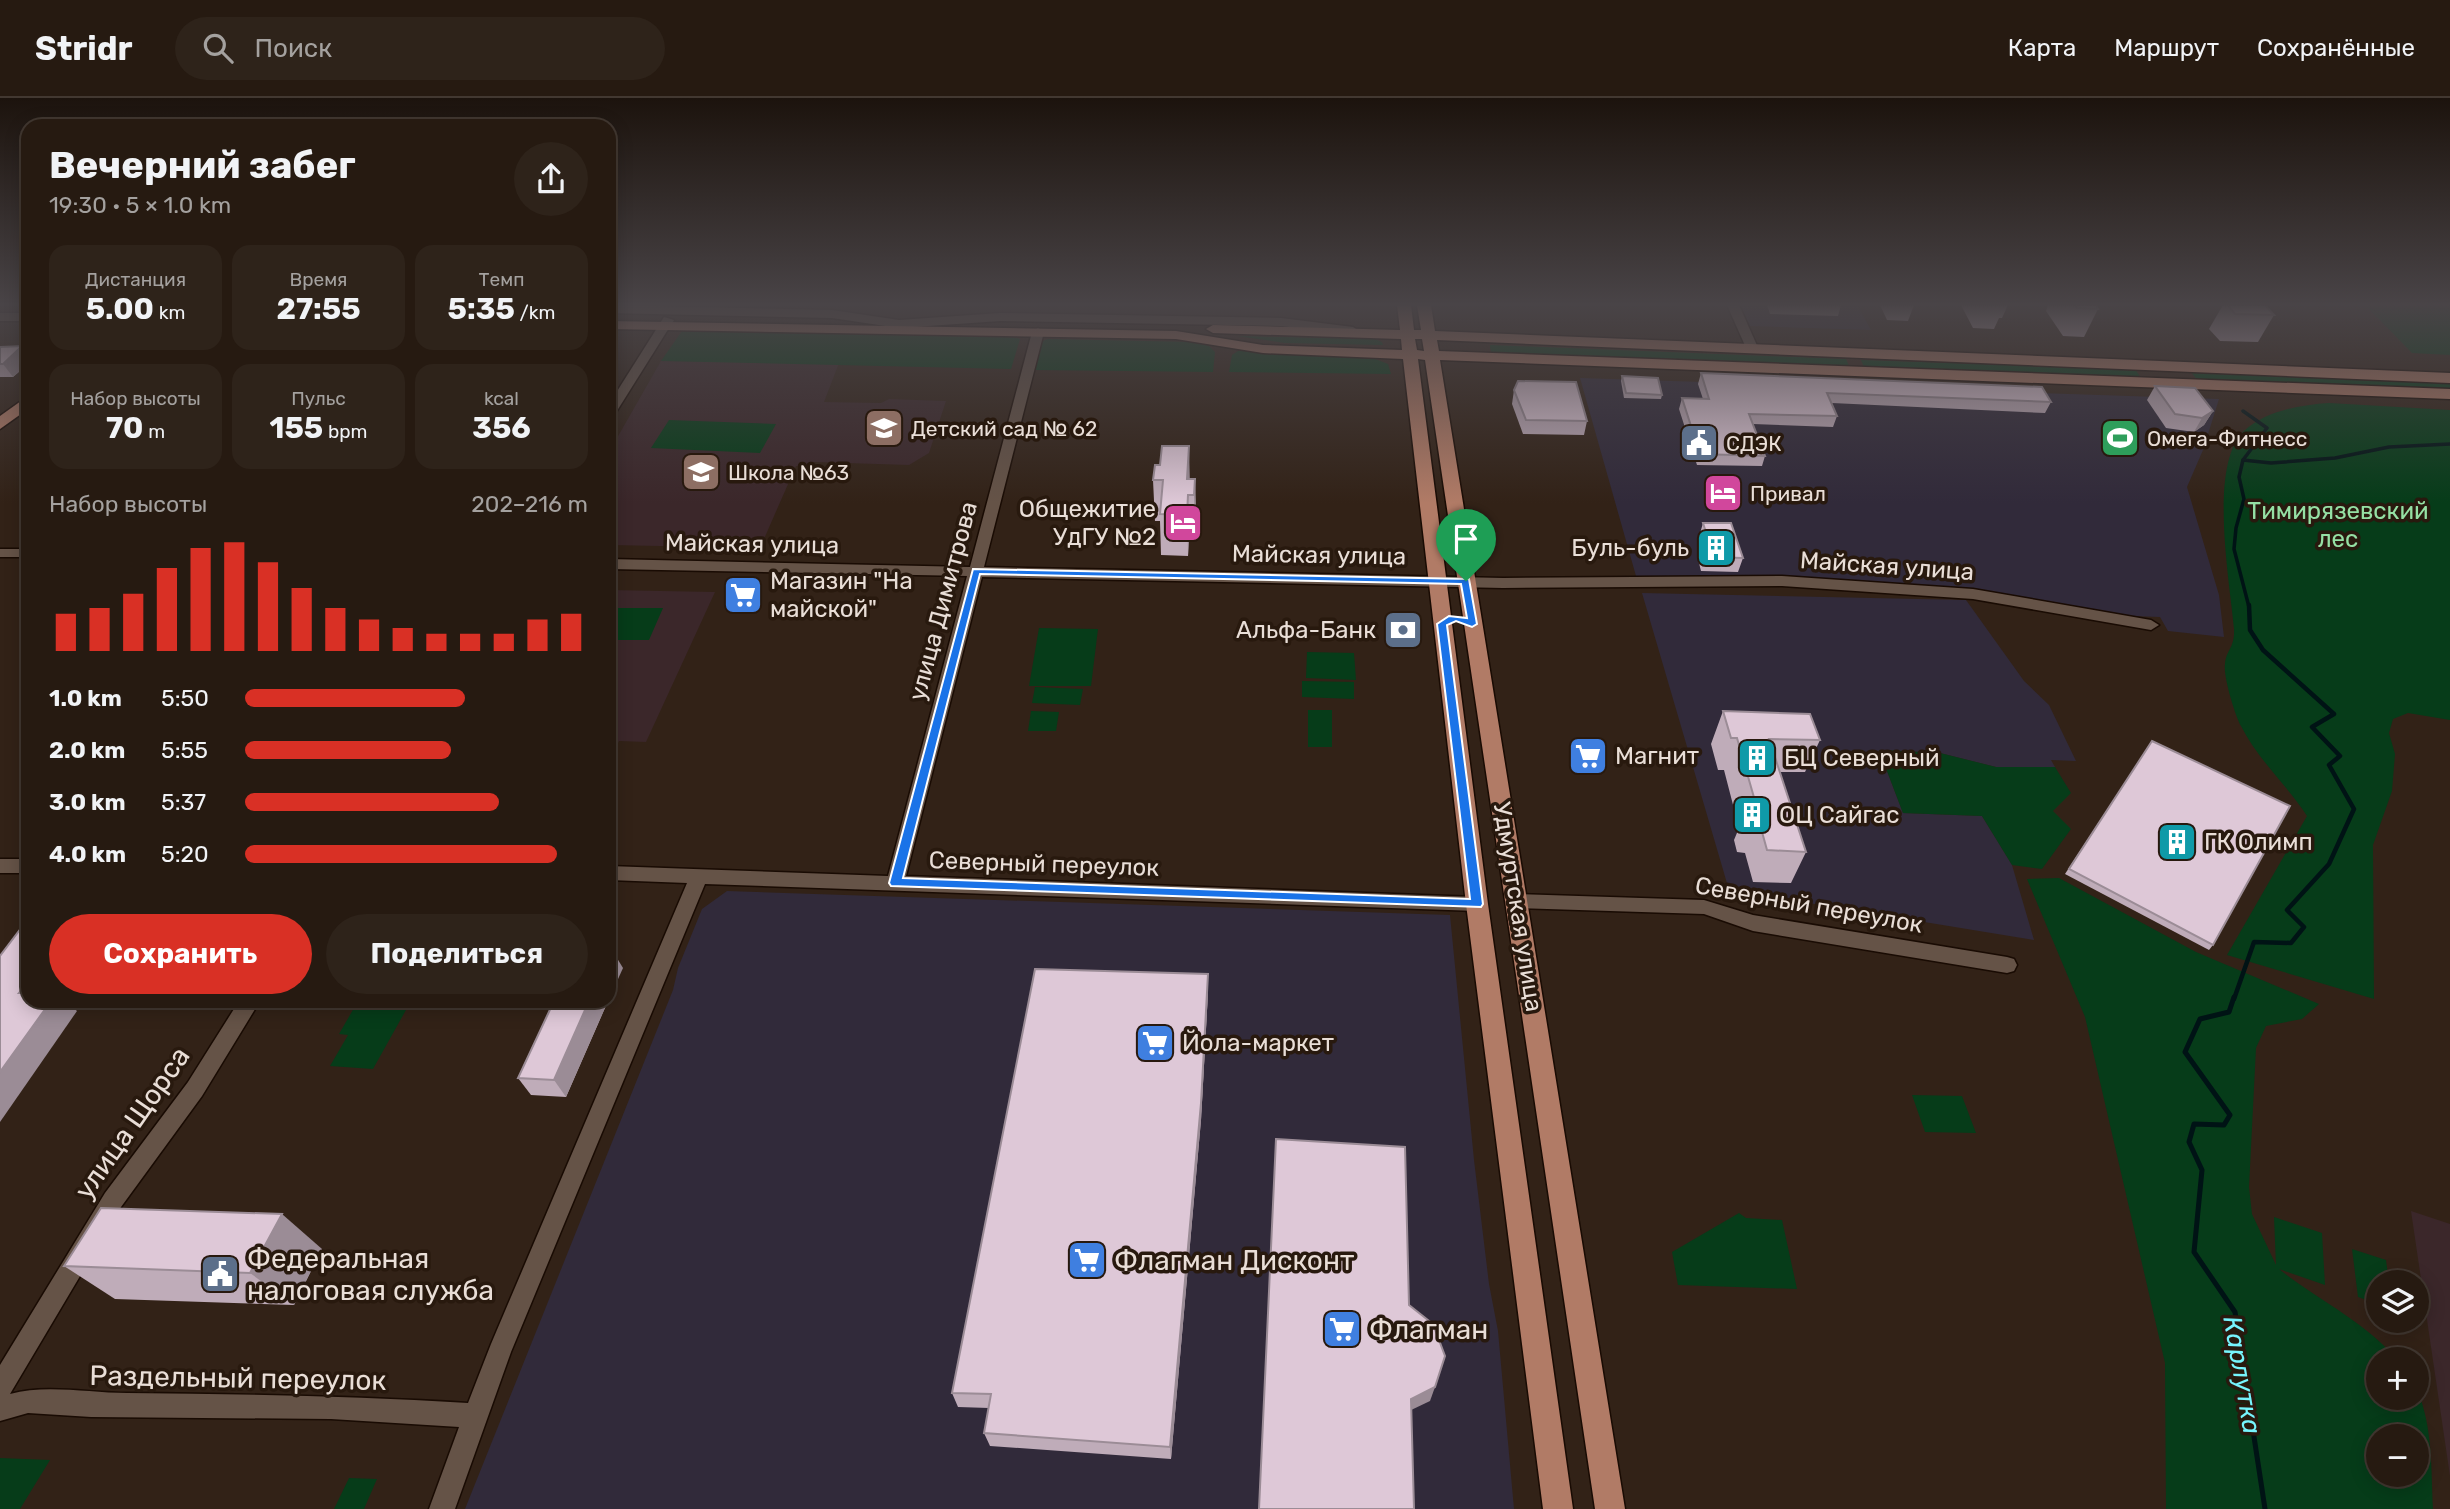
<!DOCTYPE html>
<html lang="ru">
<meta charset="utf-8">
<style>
body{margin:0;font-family:Rubik,sans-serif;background:#2e231a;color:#f1f3f6;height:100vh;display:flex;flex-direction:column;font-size:26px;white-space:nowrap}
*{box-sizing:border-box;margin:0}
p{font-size:23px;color:#a4a19f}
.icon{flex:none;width:38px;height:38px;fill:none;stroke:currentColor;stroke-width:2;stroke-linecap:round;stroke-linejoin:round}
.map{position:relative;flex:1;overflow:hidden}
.drawer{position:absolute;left:21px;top:21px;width:595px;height:889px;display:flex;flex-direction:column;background:#261a11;border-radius:21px;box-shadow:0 4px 18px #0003,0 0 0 2px #423831}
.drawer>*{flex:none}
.controls{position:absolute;left:2366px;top:1172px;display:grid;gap:14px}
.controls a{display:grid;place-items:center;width:63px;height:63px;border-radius:50%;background:#261a11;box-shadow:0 4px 18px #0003,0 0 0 2px #423831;font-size:35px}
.pin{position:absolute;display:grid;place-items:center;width:60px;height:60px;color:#fff;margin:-72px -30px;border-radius:50% 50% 50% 0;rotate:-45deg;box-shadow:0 0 7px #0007}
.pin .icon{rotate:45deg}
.round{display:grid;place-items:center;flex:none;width:74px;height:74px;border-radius:37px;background:#2e231a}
.summary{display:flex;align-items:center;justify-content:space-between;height:119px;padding:0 28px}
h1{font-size:38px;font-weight:700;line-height:52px}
.stats{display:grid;grid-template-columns:repeat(3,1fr);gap:10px;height:119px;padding:7px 28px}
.stats div{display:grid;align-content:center;border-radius:18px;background:#2e231a;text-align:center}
.stats b{font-size:30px;font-weight:700}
.stats small{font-size:19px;font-weight:400}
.stats p{font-size:19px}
.chart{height:196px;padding:14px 28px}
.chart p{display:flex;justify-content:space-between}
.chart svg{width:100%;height:126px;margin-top:7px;stroke:#d93025;stroke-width:6}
.cta{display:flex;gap:14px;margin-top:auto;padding:14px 28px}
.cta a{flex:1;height:80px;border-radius:42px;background:#d93025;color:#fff;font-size:28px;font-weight:700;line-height:80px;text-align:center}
.cta a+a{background:#2e231a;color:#f1f3f6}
ul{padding:0 28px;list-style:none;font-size:23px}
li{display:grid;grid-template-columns:112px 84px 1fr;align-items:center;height:52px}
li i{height:18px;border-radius:9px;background:#d93025}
header{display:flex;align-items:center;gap:42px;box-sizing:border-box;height:98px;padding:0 35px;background:#261a11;border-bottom:2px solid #423831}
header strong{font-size:33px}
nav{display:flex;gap:38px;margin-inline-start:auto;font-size:24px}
.search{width:490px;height:63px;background:#2e231a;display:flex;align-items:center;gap:18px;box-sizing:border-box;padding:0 24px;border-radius:38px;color:#a4a19f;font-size:26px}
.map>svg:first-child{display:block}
.commercial{fill:#312a3a}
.education{fill:#3b272a}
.green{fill:#063c19;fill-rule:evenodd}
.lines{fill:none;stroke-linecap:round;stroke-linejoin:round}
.stream-far2{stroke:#001315;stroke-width:3.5}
.stream-far1{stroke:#001315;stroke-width:4.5}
.stream{stroke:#001315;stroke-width:5}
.minor-casing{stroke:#190b03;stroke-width:3}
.major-casing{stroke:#190b03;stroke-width:3}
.minor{fill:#655347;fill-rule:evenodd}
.major{fill:#b17b66;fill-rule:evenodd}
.wall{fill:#bfacb9}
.shaded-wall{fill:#9b8c96}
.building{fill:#dec8d7;stroke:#9b8c96;stroke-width:2}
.route{fill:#1a73e8;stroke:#fff;stroke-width:2;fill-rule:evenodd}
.labels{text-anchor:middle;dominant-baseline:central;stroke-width:7;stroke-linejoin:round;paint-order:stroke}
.far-poi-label{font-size:21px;fill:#e9ded7;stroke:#28190e;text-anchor:start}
.poi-label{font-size:24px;fill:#e9ded7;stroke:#28190e;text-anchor:start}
.park-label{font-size:24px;fill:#95e0a4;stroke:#28190e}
.street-label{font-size:24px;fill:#e9ded7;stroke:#28190e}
.water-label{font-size:26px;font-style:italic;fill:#76f4fd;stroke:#28190e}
.near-street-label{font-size:28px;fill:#e9ded7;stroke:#28190e}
.near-poi-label{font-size:28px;fill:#e9ded7;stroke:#28190e;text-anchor:start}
</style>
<header>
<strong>Stridr</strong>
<div class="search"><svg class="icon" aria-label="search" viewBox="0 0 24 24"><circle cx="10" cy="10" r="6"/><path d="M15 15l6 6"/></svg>Поиск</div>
<nav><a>Карта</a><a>Маршрут</a><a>Сохранённые</a></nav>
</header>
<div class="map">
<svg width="2450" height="1411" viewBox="0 0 2450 1411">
<rect width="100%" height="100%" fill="#322217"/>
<g class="commercial">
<polygon points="1740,207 1857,207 1871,232 1750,228"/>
<polygon points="1580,280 2219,301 2203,352 2187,389 2219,497 2224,539 2168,533 2160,519 2132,518 1975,491 1780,480 1636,478"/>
<polygon points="1642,495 1966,502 2024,583 2049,607 2076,663 2051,662 2055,669 1996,669 1940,655 1879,652 1903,715 1982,718 2012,767 2034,842 1729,792"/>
<polygon points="727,793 1450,817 1474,1062 1489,1186 1498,1233 1514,1411 465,1411 673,892 678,870 702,811"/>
</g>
<g class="education">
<polygon points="661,263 839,265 824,304 881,305 889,301 946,303 929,355 909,367 814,364 811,369 796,368 760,450 609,447 609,388 614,379 609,378 609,354"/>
<polygon points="609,492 715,494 646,644 619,643 609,665"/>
<polygon points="2411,1113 2450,1126 2450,1378"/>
</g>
<g class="green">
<polygon points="2365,207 2450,207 2450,257 2412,255"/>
<polygon points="682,233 1013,239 1020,241 1011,271 661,263"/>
<polygon points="1237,238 1375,241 1382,244 1383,247 1285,245"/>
<polygon points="1048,241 1194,244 1209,248 1215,254 1213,274 1033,272 1040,244"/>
<polygon points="1490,247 1846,261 1849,268 1491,255"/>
<polygon points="1245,252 1373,260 1388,266 1391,276 1229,274 1232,257 1238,253"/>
<polygon points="1861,262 2135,271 2141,280 1864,269"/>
<polygon points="2191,274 2450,284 2450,292 2198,283"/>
<path d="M2329,305l121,7v310l-42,-7 -15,6 -4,14 6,21 -3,37 -19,54 1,154 -147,-44 80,-139c-20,-31 -49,-56 -66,-90 -6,-11 -18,-50 -16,-62 1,-14 10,-16 9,-35 -4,-47 -26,-164 10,-198 22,-21 57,-26 85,-28z"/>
<polygon points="669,322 776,326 760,355 651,350"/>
<polygon points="609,510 663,510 649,542 609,542"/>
<polygon points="1039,530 1098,531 1091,588 1029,588"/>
<polygon points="1307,554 1354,555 1356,582 1306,580"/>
<polygon points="1302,583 1354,584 1354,601 1302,599"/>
<polygon points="1035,589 1083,591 1080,607 1032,605"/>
<rect x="1308" y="612" width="24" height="37"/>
<polygon points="1031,613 1059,614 1056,633 1028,633"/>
<polygon points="1879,652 1940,655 1996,669 2055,669 2071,695 2053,713 2071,731 2042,771 2012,767 1982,718 1903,715"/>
<path d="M2059,780l137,74 123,52 -17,15 -36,7 -10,22 -7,139 3,27 24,51 -2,-48 48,16 3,52 -46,-16c36,29 90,55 118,91h-19v38h39v-8c16,36 14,80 16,119h-267l-1,-146 -80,-346 -58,-138zM2378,1339h39v38h-39z"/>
<polygon points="358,903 411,903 373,971 330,968 348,937 339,936"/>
<polygon points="1912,997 1962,998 1976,1035 1925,1034"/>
<polygon points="1739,1115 1746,1120 1782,1122 1797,1191 1678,1187 1672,1154"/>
<polygon points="2352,1151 2386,1162 2389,1185 2378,1185 2378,1206 2358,1199"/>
<polygon points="0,1360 50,1362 20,1411 0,1411"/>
<polygon points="349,1380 377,1381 364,1411 334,1411"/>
</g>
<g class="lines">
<g class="stream-far2">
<polyline points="2243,313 2267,330 2243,362 2239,379 2244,401 2236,430 2234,451 2249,509"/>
<polyline points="2243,362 2271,365 2335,360 2389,349 2450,346"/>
</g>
<polyline class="stream-far1" points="2234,901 2254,844 2291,845 2304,829 2287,812 2329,766 2354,711 2329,667 2340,658 2312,629 2334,616 2263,552 2250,532 2249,507"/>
<polyline class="stream" points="2234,899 2229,914 2200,921 2185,954 2230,1017 2224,1027 2194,1026 2189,1044 2202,1072 2194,1154 2235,1214 2265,1411"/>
<g class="minor-casing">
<g id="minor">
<polygon points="609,207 832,212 899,222 1000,215 1281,220 1353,229 1359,233 1353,237 1281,228 1000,223 899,230 832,220 609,215"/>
<polygon points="1727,207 1739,207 1759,252 1757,255 1747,252"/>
<rect x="0" y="215" width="28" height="8"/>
<polygon points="664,219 674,222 615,316 609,320 609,306"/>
<path d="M1038,230l6,4 -60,235 519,11 279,-2 191,13 178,31 8,5 -8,5 -178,-31 -191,-13 -279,2 -521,-11 -76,299 571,21 7,2 2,5 -2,5 -7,2 -772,-27 -194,468 -56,157h-26l30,-82 -128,-8 -240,-2 -63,-4 -28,8v-56l105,-172 83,-111 51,-81h21l-58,95 -81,111 -111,187c36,-10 79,-1 117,-1 114,1 227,3 341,10l23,-59 196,-461 -78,-3v-14l279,10 79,-300 -358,-7v-10l361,8 62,-235z"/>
<rect x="0" y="451" width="28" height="8"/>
<rect x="0" y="761" width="28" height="14"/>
<polygon points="1518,796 1704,802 1753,817 2007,859 2014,861 2017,867 2014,873 2007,875 1753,833 1704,816 1518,810 1511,808 1509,803 1511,798"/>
</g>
</g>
<g class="major-casing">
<g id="major">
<path d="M1397,207h14l3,25h7l-4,-25h14l4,26 1015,42v10l-1013,-43 2,11 1011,38v10l-1010,-39 185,1149h-30l-170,-1149 -7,-1 70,545 85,605h-30l-77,-605 -63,-545 -140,-6 -87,-14 -567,-10v-8l567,10 87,14 139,5 -1,-11 -188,-6 -7,-4 7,-4 187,5zM1415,241h7l2,12 -7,-1z"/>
<polygon points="28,298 28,311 0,331 0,318"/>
</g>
</g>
<use href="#minor" class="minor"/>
<use href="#major" class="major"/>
</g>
<g class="wall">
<polygon points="1767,207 1841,207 1838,218 1770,216"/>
<polygon points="1880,207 1914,207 1908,223 1887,222"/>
<polygon points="1962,207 2008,207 2002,220 1999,220 1994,231 1973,230 1962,209"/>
<polygon points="2048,207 2096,207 2098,211 2084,239 2063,238 2046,213"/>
<polygon points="2223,207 2265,207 2274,217 2258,244 2220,243 2209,231"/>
<polygon points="22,248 28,256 28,266 13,279 0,279 0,249"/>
<polygon points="1701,275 2051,304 2045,315 1832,305 1837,318 1833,329 1753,326 1765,358 1762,368 1697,367 1679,311 1682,300 1703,301 1698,286"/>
<polygon points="1622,278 1662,297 1661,301 1624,300 1621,283"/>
<polygon points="2155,288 2213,313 2204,327 2194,334 2166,330 2147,302"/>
<polygon points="1514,292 1587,323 1584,337 1523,336 1512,306"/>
<polygon points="1195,381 1196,422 1195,438 1189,438 1188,458 1161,457 1160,423 1155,423 1153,382"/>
<polygon points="1703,425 1743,460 1738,474 1701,473 1698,461 1701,448 1699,439"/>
<polygon points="1723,613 1820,642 1805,674 1780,674 1806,754 1791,785 1753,784 1745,755 1737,754 1734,742 1739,730 1724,672 1718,672 1711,646"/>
<polygon points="2152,643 2213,847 2209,852 2065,776"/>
<polygon points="1208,876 1208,894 1201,1022 1171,1361 990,1348 984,1335 989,1310 958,1309 952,1295"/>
<polygon points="554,903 608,903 566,999 531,997 518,980"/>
<polygon points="322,1151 294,1207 115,1201 64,1168"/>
</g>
<g class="shaded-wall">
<polygon points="22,248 28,256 28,266 13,279 3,266"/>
<polygon points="2213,313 2204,327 2194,334 2202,320"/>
<polygon points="1189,348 1190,389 1188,397 1189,438 1188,458 1187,381"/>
<polygon points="1195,381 1196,422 1195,438 1194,397"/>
<polygon points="612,852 623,870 609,901 609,859"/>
<polygon points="1208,876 1208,894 1201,1022 1171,1361 1170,1349"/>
<polygon points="28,884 28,902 19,895"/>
<polygon points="51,903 65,903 77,913 0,1024 0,974"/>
<polygon points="589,903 608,903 566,999 554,982"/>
<polygon points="282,1116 322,1151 294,1207 250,1175"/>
<polygon points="1435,1289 1430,1303 1407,1314 1411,1301"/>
</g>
<g class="building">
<polygon points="2075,207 2096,207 2098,211 2077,210"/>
<polygon points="2228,207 2265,207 2274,217 2235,216"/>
<polygon points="22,248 3,266 0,266 0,249"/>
<polygon points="1701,275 2042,289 2051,304 1827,295 1837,318 1749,316 1765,358 1700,356 1682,300 1709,301"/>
<polygon points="1622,278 1658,280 1662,297 1626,295"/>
<polygon points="1518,283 1576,284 1587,323 1526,322 1514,292"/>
<polygon points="2155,288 2195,290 2213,313 2202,320 2175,316"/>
<polygon points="1162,348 1189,348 1187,381 1195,381 1194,397 1188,397 1187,417 1160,416 1163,382 1153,382 1155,367 1160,367"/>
<polygon points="1703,425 1731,425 1743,460 1706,459 1702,446 1710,447"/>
<polygon points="1723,613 1810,616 1820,642 1769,641 1806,754 1767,752 1759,723 1751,723 1748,710 1757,710 1737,640 1731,640"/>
<polygon points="2152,643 2290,708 2213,847 2069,771"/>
<polygon points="28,821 28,884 19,895 28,895 28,903 51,903 0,974 0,858"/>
<polygon points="1035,871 1208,876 1201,1005 1170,1349 984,1335 991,1296 952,1295"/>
<polygon points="554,903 589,903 554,982 518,980"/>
<polygon points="1276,1041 1405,1049 1409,1207 1433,1226 1445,1258 1435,1289 1411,1301 1414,1411 1259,1411"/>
<polygon points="101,1110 282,1116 250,1175 64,1168"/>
</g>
<linearGradient id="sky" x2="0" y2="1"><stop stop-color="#1c130d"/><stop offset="0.51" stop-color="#494447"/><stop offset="1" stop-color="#494447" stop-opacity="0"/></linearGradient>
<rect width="2450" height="405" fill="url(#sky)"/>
<path class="route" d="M973,471l496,10 8,45 -5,3 -16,-6 -9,4 36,279 -2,3 -590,-21 -2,-3zM980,476l481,10 6,34 -18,-2 -12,8 33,275 -567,-21z"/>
<defs>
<g id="school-square" transform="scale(2.0125)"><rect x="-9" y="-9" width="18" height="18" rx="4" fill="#8d6e63" stroke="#28190e"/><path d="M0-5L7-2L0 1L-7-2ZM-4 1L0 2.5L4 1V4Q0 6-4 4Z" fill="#fff"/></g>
<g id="stadium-square" transform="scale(2.0125)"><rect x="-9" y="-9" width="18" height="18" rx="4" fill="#2e9e5b" stroke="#28190e"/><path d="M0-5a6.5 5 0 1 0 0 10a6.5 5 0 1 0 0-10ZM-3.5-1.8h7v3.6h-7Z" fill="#fff"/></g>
<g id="civic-square" transform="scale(2.0125)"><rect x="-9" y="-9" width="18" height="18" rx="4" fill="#5c6f8a" stroke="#28190e"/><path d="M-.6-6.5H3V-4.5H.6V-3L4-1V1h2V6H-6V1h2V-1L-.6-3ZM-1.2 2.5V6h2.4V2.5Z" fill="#fff"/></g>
<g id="hotel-square" transform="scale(2.0125)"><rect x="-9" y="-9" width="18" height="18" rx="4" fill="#d1479c" stroke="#28190e"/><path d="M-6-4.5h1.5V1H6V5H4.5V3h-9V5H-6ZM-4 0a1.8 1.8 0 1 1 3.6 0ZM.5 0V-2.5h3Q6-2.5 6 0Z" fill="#fff"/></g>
<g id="building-square" transform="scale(2.0125)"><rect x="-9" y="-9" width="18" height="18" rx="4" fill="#0f9aa8" stroke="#28190e"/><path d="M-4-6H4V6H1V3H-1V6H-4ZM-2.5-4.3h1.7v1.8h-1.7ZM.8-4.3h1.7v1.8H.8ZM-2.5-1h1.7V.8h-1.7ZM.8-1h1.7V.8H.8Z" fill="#fff"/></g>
<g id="supermarket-square" transform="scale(2.0125)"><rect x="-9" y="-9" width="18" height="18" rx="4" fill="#3f7fe0" stroke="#28190e"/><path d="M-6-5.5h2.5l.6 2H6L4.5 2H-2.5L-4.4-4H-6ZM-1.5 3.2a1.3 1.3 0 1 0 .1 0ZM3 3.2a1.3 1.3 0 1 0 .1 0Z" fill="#fff"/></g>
<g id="bank-square" transform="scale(2.0125)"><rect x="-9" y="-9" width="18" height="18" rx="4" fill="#5c6f8a" stroke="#28190e"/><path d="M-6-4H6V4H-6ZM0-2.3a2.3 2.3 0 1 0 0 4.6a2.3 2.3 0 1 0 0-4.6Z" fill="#fff"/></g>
</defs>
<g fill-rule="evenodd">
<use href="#school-square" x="884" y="330"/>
<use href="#stadium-square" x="2120" y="340"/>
<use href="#civic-square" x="1699" y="345"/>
<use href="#school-square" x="701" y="374"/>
<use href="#hotel-square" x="1723" y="395"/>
<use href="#hotel-square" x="1183" y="425"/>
<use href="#building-square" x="1716" y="450"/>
<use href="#supermarket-square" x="743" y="497"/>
<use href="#bank-square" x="1403" y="532"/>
<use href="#supermarket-square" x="1588" y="658"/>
<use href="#building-square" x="1757" y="660"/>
<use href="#building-square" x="1752" y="717"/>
<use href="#building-square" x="2177" y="744"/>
<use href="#supermarket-square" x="1155" y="945"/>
<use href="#supermarket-square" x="1087" y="1162"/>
<use href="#civic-square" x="220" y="1176"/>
<use href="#supermarket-square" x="1342" y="1231"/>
</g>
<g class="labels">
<g class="far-poi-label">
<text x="911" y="330">Детский сад № 62</text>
<text x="2147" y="340">Омега-Фитнесс</text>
<text x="1726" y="345">СДЭК</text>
<text x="728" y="374">Школа №63</text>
<text x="1750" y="395">Привал</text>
</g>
<g class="poi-label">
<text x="1156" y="411" text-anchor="end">Общежитие<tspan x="1156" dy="28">УдГУ №2</tspan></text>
<text x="1689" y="450" text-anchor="end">Буль-буль</text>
<text x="770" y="483">Магазин "На<tspan x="770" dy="28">майской"</tspan></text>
<text x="1376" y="532" text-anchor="end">Альфа-Банк</text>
<text x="1615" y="658">Магнит</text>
<text x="1784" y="660">БЦ Северный</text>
<text x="1779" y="717">ОЦ Сайгас</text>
<text x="2204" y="744">ГК Олимп</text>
<text x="1182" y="945">Йола-маркет</text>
</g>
<g class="park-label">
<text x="2338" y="413">Тимирязевский<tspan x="2338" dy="28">лес</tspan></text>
</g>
<g class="street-label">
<text transform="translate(752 446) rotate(1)">Майская улица</text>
<text transform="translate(1319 457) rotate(1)">Майская улица</text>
<text transform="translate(1887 468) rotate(4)">Майская улица</text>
<text transform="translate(943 503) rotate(-75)">улица Димитрова</text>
<text transform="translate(1044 766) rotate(2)">Северный переулок</text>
<text transform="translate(1809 807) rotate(10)">Северный переулок</text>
<text transform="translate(1518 809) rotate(81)">Удмуртская улица</text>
</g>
<g class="water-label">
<text transform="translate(2242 1277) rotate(80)">Карлутка</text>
</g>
<g class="near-street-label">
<text transform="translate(132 1025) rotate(-55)">улица Щорса</text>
<text transform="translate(238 1280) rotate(1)">Раздельный переулок</text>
</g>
<g class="near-poi-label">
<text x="247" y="1160">Федеральная<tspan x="247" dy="32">налоговая служба</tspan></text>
<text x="1114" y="1162">Флагман Дисконт</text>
<text x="1369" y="1231">Флагман</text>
</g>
</g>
</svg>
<div class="controls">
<a><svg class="icon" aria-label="layers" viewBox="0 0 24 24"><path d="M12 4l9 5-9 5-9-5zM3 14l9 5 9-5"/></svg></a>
<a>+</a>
<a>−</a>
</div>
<div class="pin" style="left:1466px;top:483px;background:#1e9e55"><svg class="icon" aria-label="arrive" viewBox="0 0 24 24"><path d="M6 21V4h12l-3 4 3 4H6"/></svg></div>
<section class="drawer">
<div class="summary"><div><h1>Вечерний забег</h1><p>19:30 · 5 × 1.0 km</p></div><a class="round"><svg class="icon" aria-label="share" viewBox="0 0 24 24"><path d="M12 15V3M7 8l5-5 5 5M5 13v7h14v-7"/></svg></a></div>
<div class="stats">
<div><p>Дистанция</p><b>5.00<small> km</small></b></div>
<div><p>Время</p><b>27:55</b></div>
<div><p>Темп</p><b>5:35<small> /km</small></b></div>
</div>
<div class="stats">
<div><p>Набор высоты</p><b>70<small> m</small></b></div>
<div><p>Пульс</p><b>155<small> bpm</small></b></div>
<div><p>kcal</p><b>356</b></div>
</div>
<div class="chart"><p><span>Набор высоты</span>202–216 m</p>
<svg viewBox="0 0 160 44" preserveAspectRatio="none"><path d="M5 44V31M15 44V29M25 44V24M35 44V15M45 44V8M55 44V6M65 44V13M75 44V22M85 44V29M95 44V33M105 44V36M115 44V38M125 44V38M135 44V38M145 44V33M155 44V31"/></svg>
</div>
<ul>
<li><b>1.0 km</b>5:50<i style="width:64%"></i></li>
<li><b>2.0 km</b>5:55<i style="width:60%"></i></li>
<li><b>3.0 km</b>5:37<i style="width:74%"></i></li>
<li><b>4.0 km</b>5:20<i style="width:91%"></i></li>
</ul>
<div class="cta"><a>Сохранить</a><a>Поделиться</a></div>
</section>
</div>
